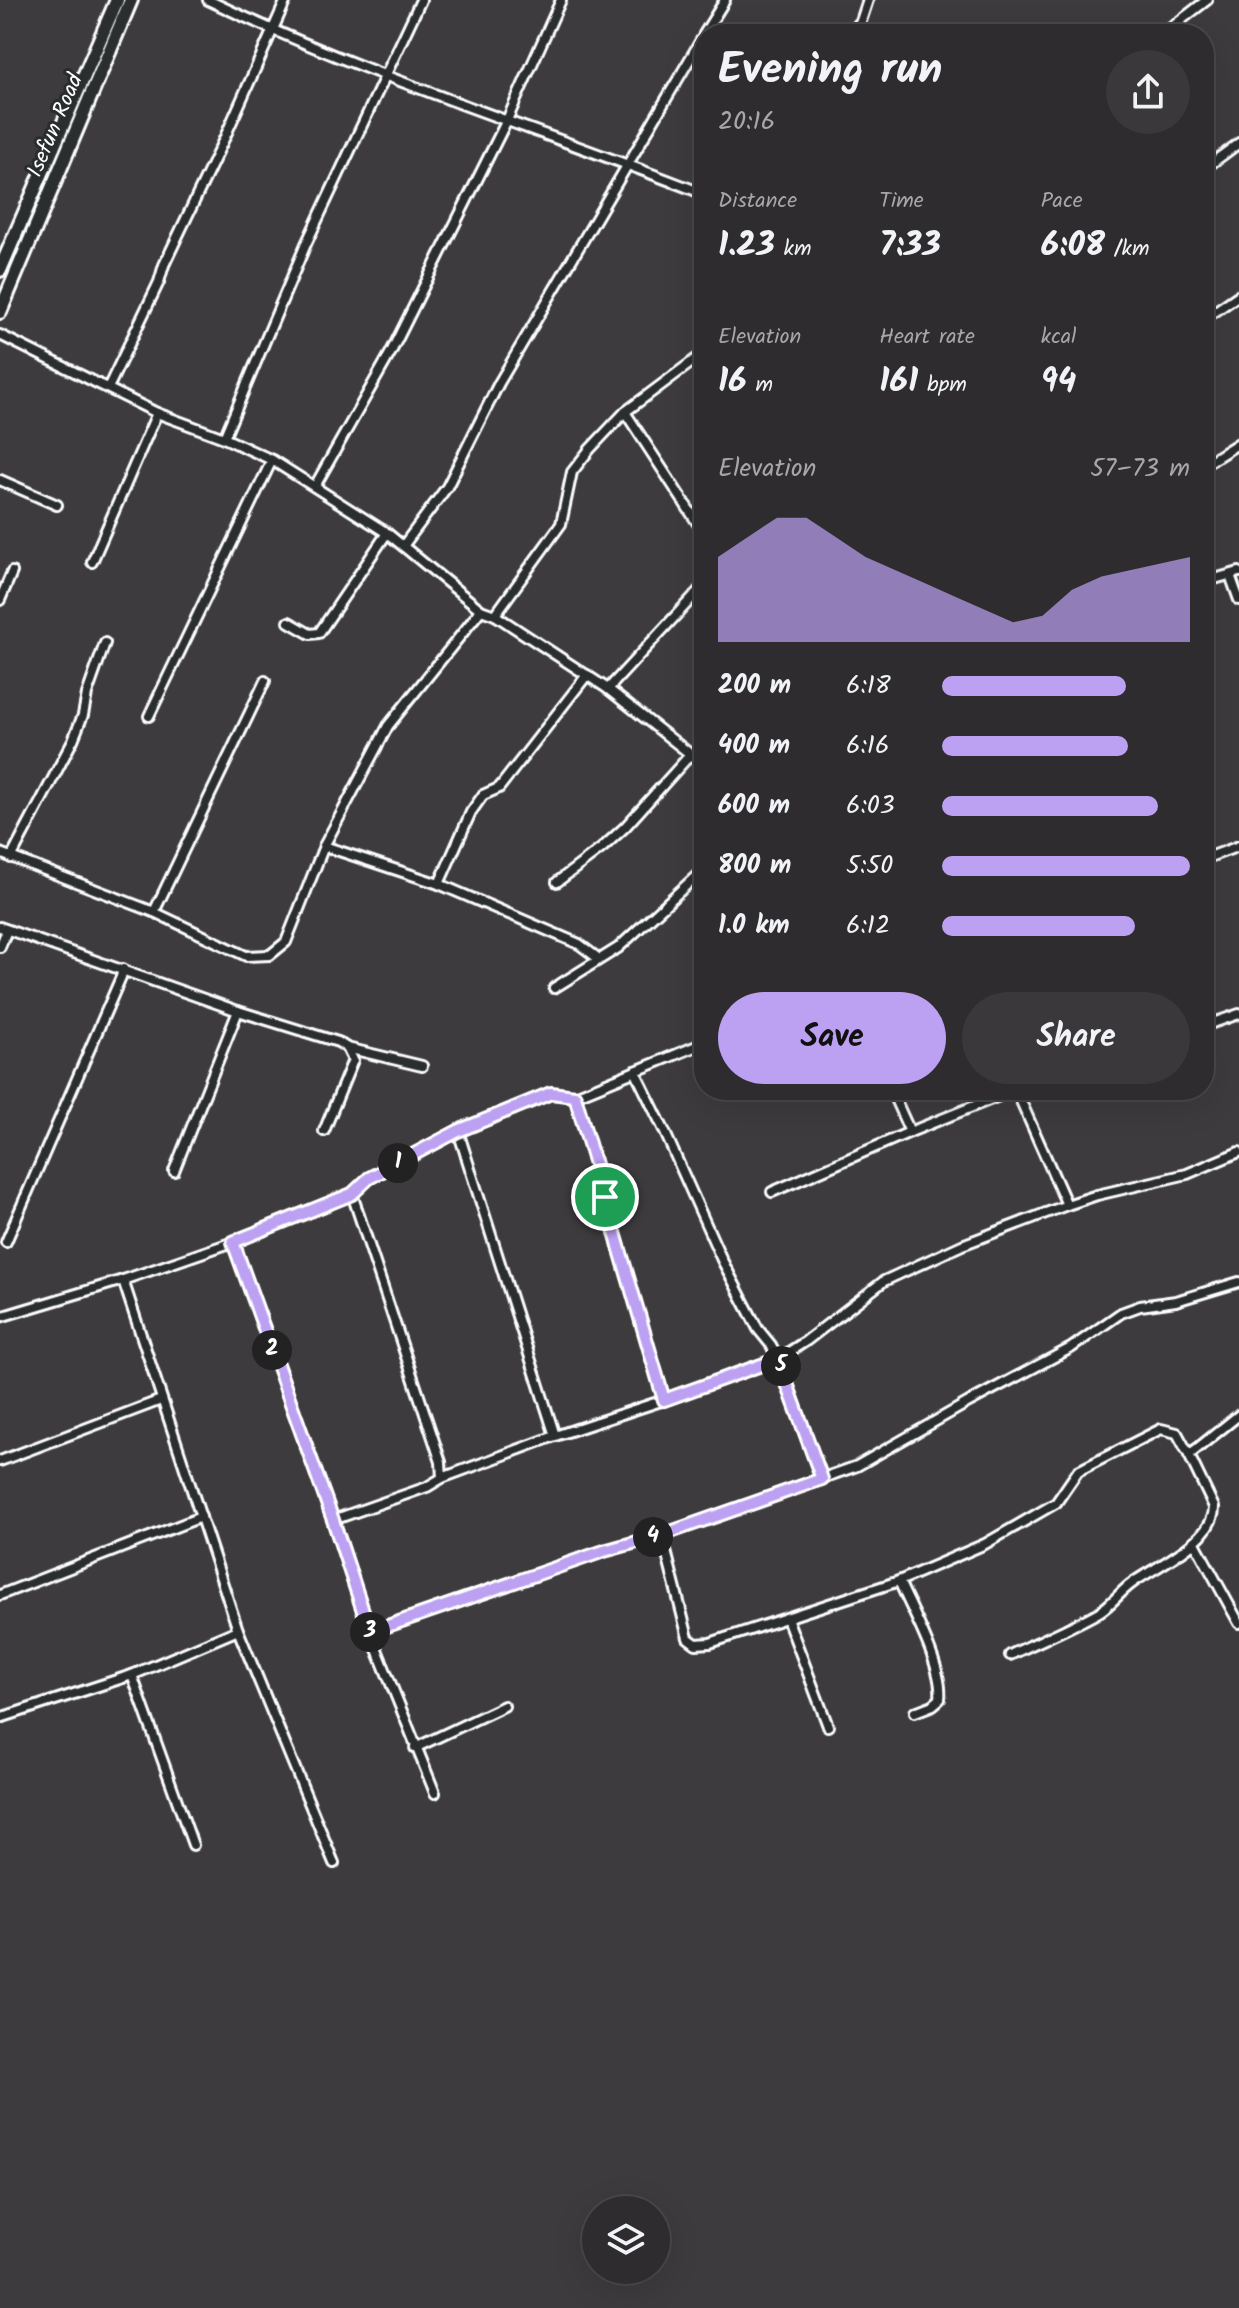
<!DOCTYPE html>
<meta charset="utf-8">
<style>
body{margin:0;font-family:Kalam,sans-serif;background:#3a383a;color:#f1f3f6;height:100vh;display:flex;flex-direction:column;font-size:30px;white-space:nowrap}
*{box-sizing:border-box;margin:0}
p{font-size:26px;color:#a7a7aa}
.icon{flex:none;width:44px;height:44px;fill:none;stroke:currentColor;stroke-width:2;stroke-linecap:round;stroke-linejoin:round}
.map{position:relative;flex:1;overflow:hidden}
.side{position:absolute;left:694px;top:24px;width:520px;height:1076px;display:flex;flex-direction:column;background:#2e2c2e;border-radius:32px;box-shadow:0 8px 32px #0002,0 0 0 2px #49484a}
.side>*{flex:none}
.tools{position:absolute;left:582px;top:2196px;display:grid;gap:16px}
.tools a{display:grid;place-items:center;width:88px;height:88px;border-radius:50%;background:#2e2c2e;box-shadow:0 8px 32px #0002,0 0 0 2px #49484a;font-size:40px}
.pin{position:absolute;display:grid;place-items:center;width:68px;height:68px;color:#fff;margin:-34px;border:4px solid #fff;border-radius:50%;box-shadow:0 2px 8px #0007}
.km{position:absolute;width:40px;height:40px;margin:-20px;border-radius:50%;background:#222;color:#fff;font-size:22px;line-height:40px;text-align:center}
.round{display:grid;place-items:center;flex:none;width:84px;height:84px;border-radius:42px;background:#3a383a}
.headline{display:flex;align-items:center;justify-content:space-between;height:136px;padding:0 24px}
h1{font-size:44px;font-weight:700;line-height:60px}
.figures{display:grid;grid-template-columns:repeat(3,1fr);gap:12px;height:136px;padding:8px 24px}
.figures div{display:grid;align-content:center}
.figures b{font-size:34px;font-weight:700}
.figures small{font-size:22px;font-weight:400}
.figures p{font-size:22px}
.chart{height:224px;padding:16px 24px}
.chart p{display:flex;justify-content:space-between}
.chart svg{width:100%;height:144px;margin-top:8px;fill:#bca0f2;opacity:.7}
.action{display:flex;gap:16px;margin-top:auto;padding:16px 24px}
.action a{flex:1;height:92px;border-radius:48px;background:#bca0f2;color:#111;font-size:32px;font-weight:700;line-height:92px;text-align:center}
.action a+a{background:#3a383a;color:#f1f3f6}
ul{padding:0 24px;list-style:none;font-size:26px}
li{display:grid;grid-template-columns:128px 96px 1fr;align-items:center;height:60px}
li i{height:20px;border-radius:10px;background:#bca0f2}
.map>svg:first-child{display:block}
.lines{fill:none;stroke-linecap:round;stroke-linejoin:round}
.street-casing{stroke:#fff;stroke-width:14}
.secondary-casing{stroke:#fff;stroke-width:18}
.street{stroke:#2a2d2e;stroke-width:8}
.secondary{stroke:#2a2d2e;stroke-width:12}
.route-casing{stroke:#fff;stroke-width:16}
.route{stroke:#bca0f2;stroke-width:10}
.labels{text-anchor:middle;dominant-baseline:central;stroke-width:6;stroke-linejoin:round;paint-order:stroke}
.street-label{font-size:22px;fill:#fff;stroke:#2a2d2e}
</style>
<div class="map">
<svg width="1239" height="2308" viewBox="0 0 1239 2308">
<rect width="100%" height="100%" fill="#3e3b3e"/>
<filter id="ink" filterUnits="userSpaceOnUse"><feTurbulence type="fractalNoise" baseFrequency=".0125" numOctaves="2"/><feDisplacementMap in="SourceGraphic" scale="16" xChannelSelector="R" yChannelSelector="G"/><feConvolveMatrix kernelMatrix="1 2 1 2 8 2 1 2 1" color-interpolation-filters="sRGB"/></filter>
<g filter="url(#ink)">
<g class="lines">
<g class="street-casing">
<g id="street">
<path d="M208,0c160,77 331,129 496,194"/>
<polyline points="704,34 725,0"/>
<polyline points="850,34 861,21 868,0"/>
<polyline points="1163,34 1207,0"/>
<polyline points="1204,169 1239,143"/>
<polyline points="1204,319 1239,295"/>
<polyline points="0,335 157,413 224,438 272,460 387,533 481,610 495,615 608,689 704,765"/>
<polyline points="108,388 159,282 164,265 225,137 286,0"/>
<polyline points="625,412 704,533"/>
<polyline points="224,438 306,244 421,0"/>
<polyline points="1204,465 1239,443"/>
<polyline points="0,480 57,505"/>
<polyline points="315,486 391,352 507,120 561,0"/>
<polyline points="403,546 447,487 499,383 704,35"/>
<polyline points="92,562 157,413"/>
<polyline points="1230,575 1239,600"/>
<polyline points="1204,582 1239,572"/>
<polyline points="0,600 12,572"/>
<polyline points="495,615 561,524 572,472 590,449 625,412 704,353"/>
<polyline points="289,622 310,634 319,633 387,533"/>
<polyline points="608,689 704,585"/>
<polyline points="149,716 272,460"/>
<polyline points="324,846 439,884 579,944 599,959"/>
<polyline points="0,853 154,912 246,956 270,955 286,942 324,846 388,726 481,610"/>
<polyline points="11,858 73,740 83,715 87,694 105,643"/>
<polyline points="1204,859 1239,846"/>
<polyline points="557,882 602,848 625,827 690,755"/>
<polyline points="439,884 471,812 483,795 499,788 587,675"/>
<polyline points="154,912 265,681"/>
<polyline points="0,927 238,1011 338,1042 347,1048 422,1066"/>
<polyline points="0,947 7,930"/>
<polyline points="554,988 618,948 704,869"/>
<polyline points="1204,1026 1239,1014"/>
<polyline points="635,1071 663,1128 722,1260 758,1329 771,1345 778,1359 822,1479"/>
<polyline points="891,1090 910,1132"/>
<polyline points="1016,1090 1067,1205 1097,1195 1187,1174 1239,1152"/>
<polyline points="575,1096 664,1400"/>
<polyline points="324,1131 353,1060 347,1048"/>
<polyline points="458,1131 555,1436"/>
<polyline points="174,1171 238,1011"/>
<polyline points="772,1192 910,1132 1014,1090"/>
<polyline points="6,1242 121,977 123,969"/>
<polyline points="233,1242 333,1520 370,1632 435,1793"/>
<polyline points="123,1280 238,1630 334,1863"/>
<polyline points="0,1317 123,1280 233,1242 352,1194 369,1178 458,1131 551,1093 575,1096 704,1043"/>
<polyline points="0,1461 161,1400"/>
<polyline points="442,1478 555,1436 664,1400 778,1359 806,1341 884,1281 962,1245 1067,1205"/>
<polyline points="333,1520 427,1487 442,1478 441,1462 352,1194"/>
<polyline points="662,1535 688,1638 696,1644 710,1643 899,1581 985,1544 1056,1503 1078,1471 1161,1429 1177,1433 1189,1455 1239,1415"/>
<polyline points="1194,1541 1239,1623"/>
<path d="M899,1581c13,30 45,87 41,118l-7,6 -18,7"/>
<polyline points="0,1595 201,1517"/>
<polyline points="787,1618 828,1726"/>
<polyline points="370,1632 604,1551 662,1535 857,1466 969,1402 1071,1348 1121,1313 1140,1306 1176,1301 1239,1282"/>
<path d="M1010,1655c29,-14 61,-27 89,-43 12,-7 21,-20 32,-28 23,-17 84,-43 83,-77l-25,-52"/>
<polyline points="132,1675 193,1845"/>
<polyline points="0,1718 132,1675 238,1630"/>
<polyline points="415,1748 504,1706"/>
</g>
</g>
<g class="secondary-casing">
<g id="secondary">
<polyline points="0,270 117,0"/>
<polyline points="0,312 131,0"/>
</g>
</g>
<use href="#street" class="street"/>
<use href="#secondary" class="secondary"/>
</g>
</g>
<g class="lines" filter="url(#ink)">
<g class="route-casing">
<polygon id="route" points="551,1093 575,1096 664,1400 778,1359 822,1479 662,1535 604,1551 370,1632 333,1520 233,1242 352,1194 369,1178 458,1131"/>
</g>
<use href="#route" class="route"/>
</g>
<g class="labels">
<g class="street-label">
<text transform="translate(56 126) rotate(-67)">Isefun Road</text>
</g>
</g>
</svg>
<div class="tools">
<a><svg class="icon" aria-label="layers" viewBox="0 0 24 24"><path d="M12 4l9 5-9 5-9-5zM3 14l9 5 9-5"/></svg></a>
</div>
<div class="pin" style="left:605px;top:1197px;background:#1e9e55"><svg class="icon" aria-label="arrive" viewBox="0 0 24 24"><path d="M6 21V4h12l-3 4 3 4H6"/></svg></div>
<b class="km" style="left:398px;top:1163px">1</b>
<b class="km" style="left:272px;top:1350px">2</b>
<b class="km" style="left:370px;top:1632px">3</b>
<b class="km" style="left:653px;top:1537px">4</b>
<b class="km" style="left:781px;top:1366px">5</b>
<section class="side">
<div class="headline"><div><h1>Evening run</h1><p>20:16</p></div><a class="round"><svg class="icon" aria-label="share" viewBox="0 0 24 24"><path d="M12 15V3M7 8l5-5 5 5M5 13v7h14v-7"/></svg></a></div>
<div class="figures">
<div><p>Distance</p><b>1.23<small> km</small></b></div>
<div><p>Time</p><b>7:33</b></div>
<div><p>Pace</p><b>6:08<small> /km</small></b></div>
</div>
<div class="figures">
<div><p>Elevation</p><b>16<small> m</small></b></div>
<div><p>Heart rate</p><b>161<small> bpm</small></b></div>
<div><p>kcal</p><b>94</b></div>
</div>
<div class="chart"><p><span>Elevation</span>57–73 m</p>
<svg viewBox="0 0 160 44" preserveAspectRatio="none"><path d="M0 44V18L10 12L20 6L30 6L40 12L50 18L60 22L70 26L80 30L90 34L100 38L110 36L120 28L130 24L140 22L150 20L160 18V44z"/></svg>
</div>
<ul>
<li><b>200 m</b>6:18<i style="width:74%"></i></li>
<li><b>400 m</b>6:16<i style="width:75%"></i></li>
<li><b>600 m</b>6:03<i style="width:87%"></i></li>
<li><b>800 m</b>5:50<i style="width:100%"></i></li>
<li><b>1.0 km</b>6:12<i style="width:78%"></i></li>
</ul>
<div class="action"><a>Save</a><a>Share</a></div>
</section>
</div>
